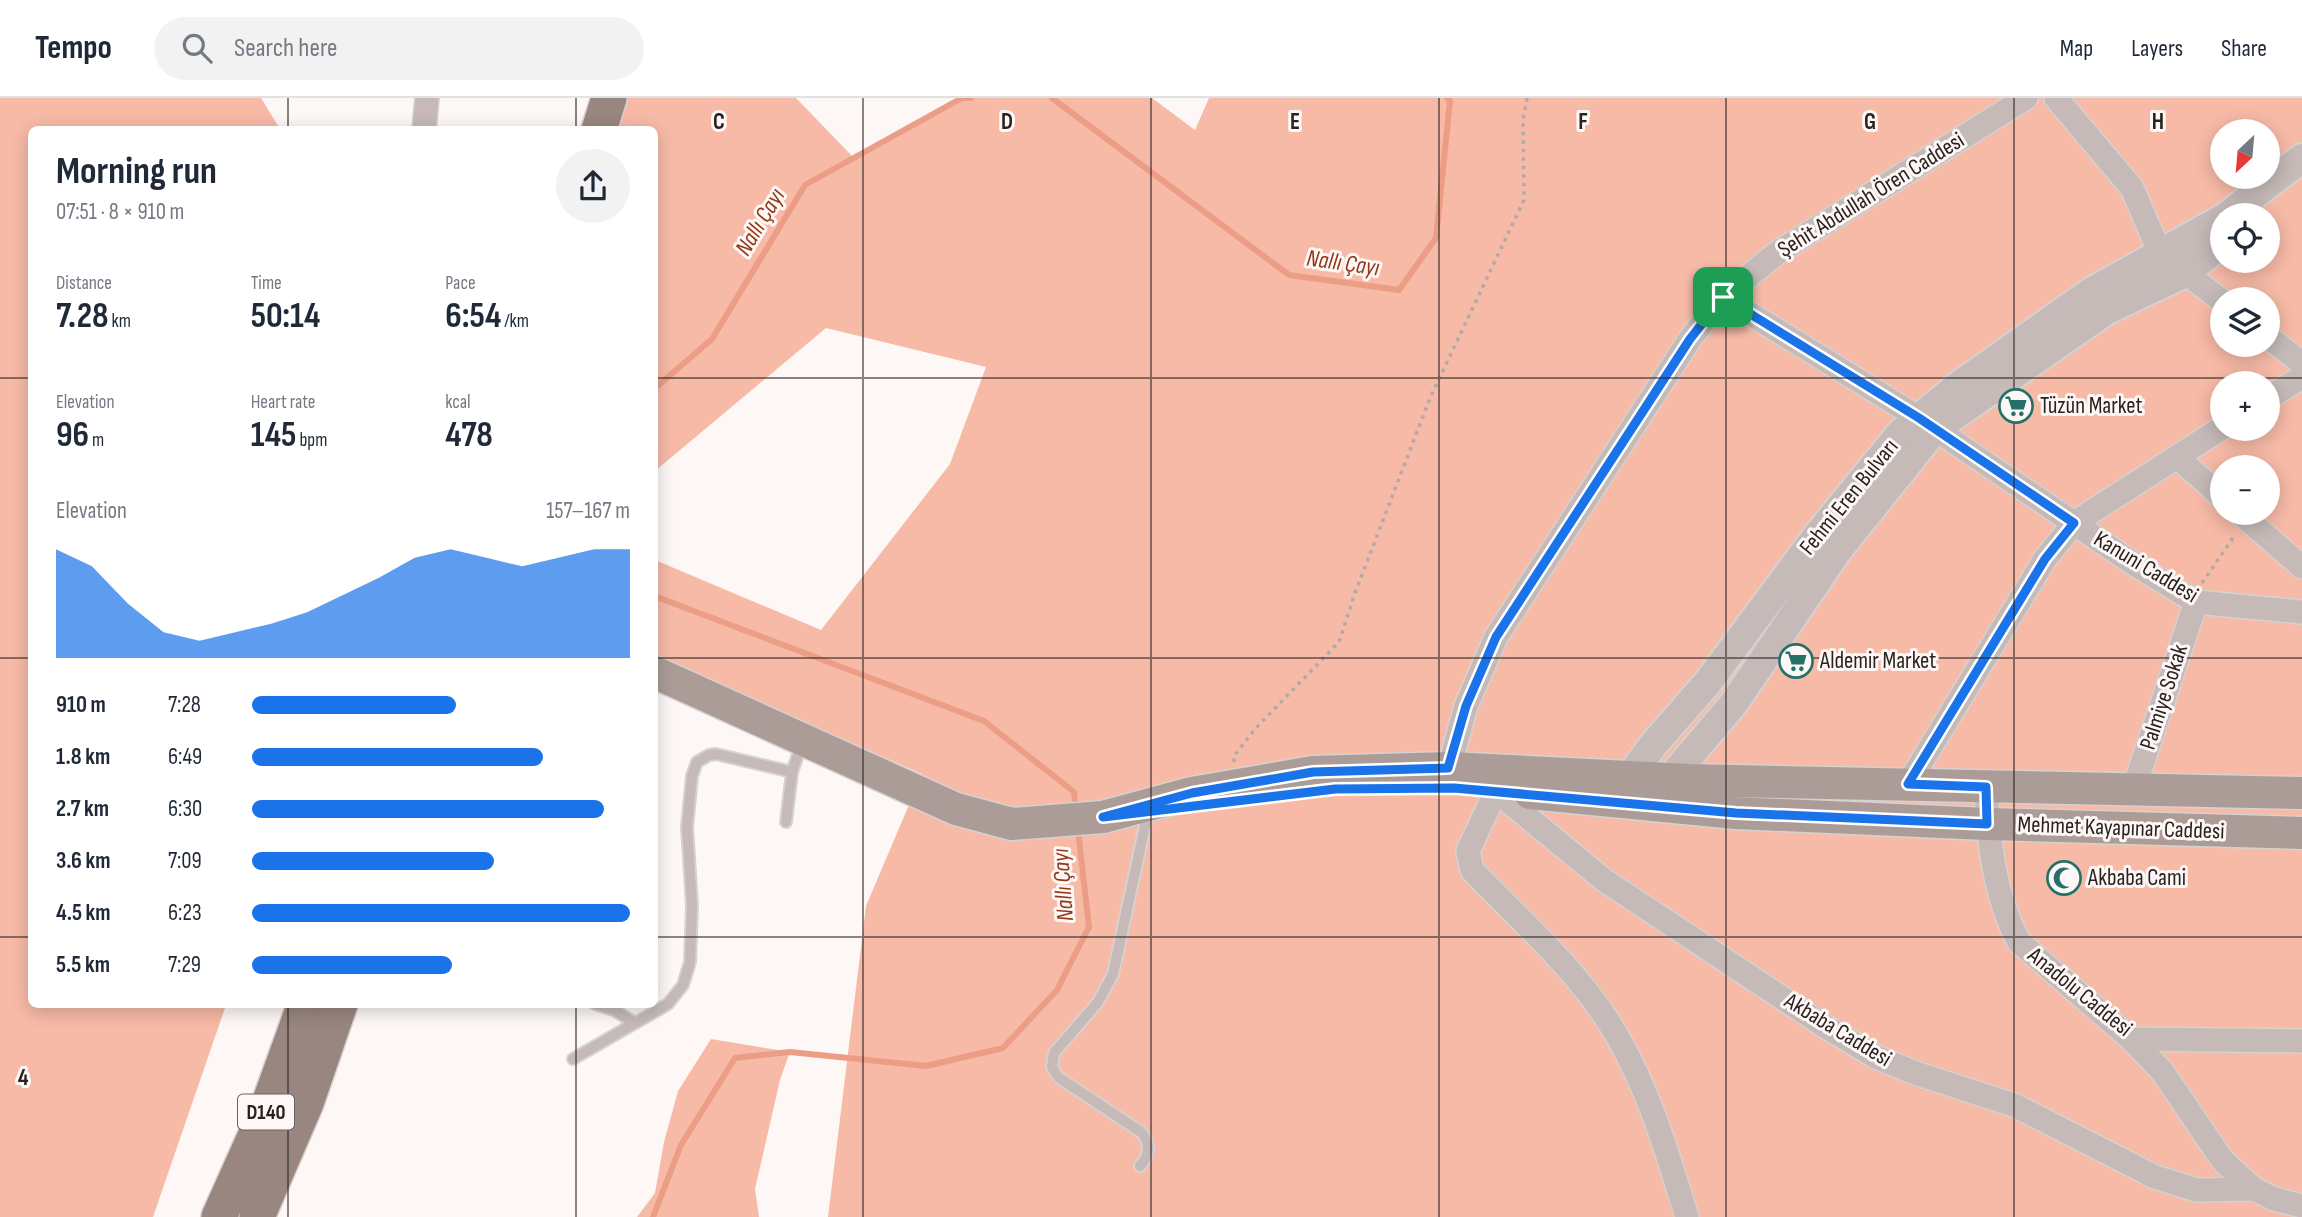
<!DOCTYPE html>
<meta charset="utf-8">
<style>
body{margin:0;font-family:"Sofia Sans Condensed",sans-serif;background:#f2f2f3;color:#1f2937;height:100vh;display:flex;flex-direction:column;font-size:26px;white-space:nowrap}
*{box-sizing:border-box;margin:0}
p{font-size:23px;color:#747a83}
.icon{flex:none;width:38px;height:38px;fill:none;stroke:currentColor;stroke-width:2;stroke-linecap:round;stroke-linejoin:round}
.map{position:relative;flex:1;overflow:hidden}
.panel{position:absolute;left:28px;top:28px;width:630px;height:882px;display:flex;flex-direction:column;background:#fff;border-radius:10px;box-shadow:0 4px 18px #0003}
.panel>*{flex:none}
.needle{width:46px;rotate:206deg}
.controls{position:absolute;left:2210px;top:21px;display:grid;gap:14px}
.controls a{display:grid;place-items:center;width:70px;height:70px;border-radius:50%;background:#fff;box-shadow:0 4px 18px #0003;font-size:35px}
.pin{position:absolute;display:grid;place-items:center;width:60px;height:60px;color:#fff;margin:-30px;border-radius:14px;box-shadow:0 4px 10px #0006}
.round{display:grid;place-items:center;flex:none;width:74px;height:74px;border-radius:37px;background:#f2f2f3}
.head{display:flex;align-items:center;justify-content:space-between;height:119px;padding:0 28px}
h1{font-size:38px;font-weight:700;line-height:52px}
.stats{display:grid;grid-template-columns:repeat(3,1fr);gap:10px;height:119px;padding:7px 28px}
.stats div{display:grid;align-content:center}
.stats b{font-size:35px;font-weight:700}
.stats small{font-size:19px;font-weight:400}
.stats p{font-size:19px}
.chart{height:196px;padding:14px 28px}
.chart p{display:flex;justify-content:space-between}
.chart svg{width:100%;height:126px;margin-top:7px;fill:#1a73e8;opacity:.7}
ul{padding:0 28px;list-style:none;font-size:23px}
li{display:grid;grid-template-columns:112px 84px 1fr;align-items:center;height:52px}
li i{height:18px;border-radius:9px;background:#1a73e8}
header{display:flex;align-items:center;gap:42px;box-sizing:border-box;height:98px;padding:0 35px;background:#fff;border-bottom:2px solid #e0e1e3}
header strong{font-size:33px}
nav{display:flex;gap:38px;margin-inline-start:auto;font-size:24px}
.search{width:490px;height:63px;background:#f2f2f3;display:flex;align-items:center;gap:18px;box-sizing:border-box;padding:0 24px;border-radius:38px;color:#747a83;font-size:26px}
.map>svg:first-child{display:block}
.green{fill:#f7baa7;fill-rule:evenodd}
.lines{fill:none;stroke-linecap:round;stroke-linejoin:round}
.stream{stroke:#eb9e85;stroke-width:6}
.service-casing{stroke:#d7d1cf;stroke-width:14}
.minor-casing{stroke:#d7d1cf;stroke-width:26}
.tertiary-casing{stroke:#d7d1cf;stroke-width:32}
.secondary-casing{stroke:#d7d1cf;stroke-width:35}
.primary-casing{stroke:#d7d1cf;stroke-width:38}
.path{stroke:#b0aaa8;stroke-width:3.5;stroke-dasharray:3.5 5;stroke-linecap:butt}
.service{stroke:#c5bab7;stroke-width:10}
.minor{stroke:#c5bab7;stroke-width:23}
.tertiary{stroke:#c5bab7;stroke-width:28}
.secondary{stroke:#ac9c97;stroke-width:32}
.primary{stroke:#998680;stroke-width:35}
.route-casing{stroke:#fff;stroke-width:14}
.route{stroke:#1a73e8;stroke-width:9}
.grid{fill:none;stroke:#2b2220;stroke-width:2;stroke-opacity:0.55}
.labels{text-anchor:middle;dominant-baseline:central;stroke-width:6;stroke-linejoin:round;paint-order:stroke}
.shield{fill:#fdf8f6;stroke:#6a6260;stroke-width:2}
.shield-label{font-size:21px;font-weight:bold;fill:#2b2220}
.street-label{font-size:23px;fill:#2b2220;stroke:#fdf8f6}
.poi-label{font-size:23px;fill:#2b2220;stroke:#fdf8f6;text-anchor:start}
.water-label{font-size:24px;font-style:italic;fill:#913717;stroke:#fdf8f6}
.grid-label{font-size:23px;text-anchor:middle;font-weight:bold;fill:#2b2220;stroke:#fdf8f6;stroke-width:6;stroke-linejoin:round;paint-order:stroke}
</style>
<header>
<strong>Tempo</strong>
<div class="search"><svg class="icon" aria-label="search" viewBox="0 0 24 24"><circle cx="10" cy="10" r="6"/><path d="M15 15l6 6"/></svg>Search here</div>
<nav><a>Map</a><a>Layers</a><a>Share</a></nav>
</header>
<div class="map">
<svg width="2302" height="1119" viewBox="0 0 2302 1119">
<rect width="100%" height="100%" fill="#fdf8f6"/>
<g class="green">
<polygon points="0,0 261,0 280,31 32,32 32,906 226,907 153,1119 0,1119"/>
<path d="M609,0h187l58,60 113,-60h185l43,32 14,-32h1093v1119h-1474l38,-311 56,-132 -267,-118v-96l166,70 129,-166 36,-97 -160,-39 -171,143 -1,-341h-55zM2222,33h46v46h-46zM2222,117h46v46h-46zM2222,201h46v46h-46zM2222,285h46v46h-46zM2222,369h46v46h-46z"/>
<polygon points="711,941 790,954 780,982 755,1091 759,1119 637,1119 655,1095 664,1044 678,993"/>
</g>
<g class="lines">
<g class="stream">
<polyline points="1052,0 1289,177 1399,192 1436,140 1450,3 1447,0"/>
<polyline points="654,291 712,241 805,87 962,0 971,0"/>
<polyline points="654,498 984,623 1074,694 1076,714"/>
<polyline points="653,1119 681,1047 735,960 790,954 926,968 1003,950 1057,892 1089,829 1078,732"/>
</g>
<g class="service-casing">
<g id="service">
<polyline points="786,724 792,674 802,645"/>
<polyline points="595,906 614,912 635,925"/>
<polyline points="573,961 668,906 683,887 690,864 692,807 687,729 692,678 697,664 709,657 716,656 792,674"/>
<path d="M1140,1068c10,-11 11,-23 1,-34l-83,-55 -6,-10 2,-14 44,-51 15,-28 35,-162"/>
</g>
</g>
<g class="minor-casing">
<g id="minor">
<polyline points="2056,0 2132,90 2160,155 2222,203"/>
<polyline points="424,32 427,0"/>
<polyline points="1723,199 1919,320 2134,466 2196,504 2302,514"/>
<polyline points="2268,239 2302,265"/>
<polyline points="2268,300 2302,279"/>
<polyline points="2177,359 2222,399"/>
<polyline points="2240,415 2302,469"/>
<polyline points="1449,670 1466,608 1496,539 1690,241 1723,199 1777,155 2026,0"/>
<polyline points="1908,686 2045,461 2074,425 2222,330"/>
<path d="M1986,689c2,51 8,109 33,155l112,97 31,32 61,90 31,28"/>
<polyline points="2133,693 2196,504"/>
<polyline points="2131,941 2302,943"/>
<path d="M1687,1119c-19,-62 -38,-127 -71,-183 -36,-62 -94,-112 -144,-164l-4,-19 28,-60 108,89 222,147 50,30 42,17 96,31 141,72 42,13 57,-1 20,10 28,7"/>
</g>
</g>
<g class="tertiary-casing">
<g id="tertiary">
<polyline points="2228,117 2302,60"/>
<polyline points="1618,694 1654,646 1708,584 1816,439 1899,337 1958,288 2091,194 2222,121"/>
<polyline points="1661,698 1670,681 1734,605 1838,452 1935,331 2107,212 2185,175 2222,146"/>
</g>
</g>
<g class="secondary-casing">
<g id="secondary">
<polyline points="654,574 956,711 1012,726 1103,719 1192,695 1313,674 1449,670 1689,682 2302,695"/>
<polyline points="1530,695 1736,715 1987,726 2302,735"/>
</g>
</g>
<g class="primary-casing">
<g id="primary">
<polyline points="599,32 609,0"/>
<polyline points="219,1119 266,1014 305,906"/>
<polyline points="257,1119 306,1005 340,906"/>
</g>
</g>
<g class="path">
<polyline points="2202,485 2235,437"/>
<polyline points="1234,664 1234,658 1255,631 1339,544 1355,495 1430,300 1524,102 1523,22 1527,0"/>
</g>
<use href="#service" class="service"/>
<use href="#minor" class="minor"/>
<use href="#tertiary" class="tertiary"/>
<use href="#secondary" class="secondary"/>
<use href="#primary" class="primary"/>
</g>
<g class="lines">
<g class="route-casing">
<polygon id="route" points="1723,199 1919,320 2074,425 2045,461 1908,686 1986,689 1987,726 1736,715 1454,690 1335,691 1103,719 1192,695 1313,674 1448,670 1466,608 1496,539 1690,241"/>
</g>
<use href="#route" class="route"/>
</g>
<path class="grid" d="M288,0v32M576,0v32M863,0v1119M1151,0v1119M1439,0v1119M1726,0v1119M2014,0v1119M0,280h32M654,280h1648M0,560h32M654,560h1648M0,839h32M654,839h1648M288,906v213M576,906v213"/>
<defs>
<g id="supermarket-ring" transform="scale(1.75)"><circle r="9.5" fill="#fdf8f6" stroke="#26706a" stroke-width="1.5"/><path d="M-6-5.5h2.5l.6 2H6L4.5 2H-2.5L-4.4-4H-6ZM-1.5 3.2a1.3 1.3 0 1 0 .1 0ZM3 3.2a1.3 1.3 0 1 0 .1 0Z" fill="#26706a"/></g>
<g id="mosque-ring" transform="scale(1.75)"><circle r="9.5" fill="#fdf8f6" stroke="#26706a" stroke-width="1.5"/><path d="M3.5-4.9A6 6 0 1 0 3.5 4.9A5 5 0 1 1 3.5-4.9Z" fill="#26706a"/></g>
</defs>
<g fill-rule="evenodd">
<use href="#supermarket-ring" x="2016" y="308"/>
<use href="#supermarket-ring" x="1796" y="563"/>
<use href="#mosque-ring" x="2064" y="780"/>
</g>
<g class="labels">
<rect class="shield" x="238" y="996.5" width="56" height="35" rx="5"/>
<g class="shield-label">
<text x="266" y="1014">D140</text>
</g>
<g class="street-label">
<text transform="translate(1871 97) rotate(-32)">Şehit Abdullah Ören Caddesi</text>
<text transform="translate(1849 399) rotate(-51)">Fehmi Eren Bulvarı</text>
<text transform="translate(2146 469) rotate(31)">Kanuni Caddesi</text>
<text transform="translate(2164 599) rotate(-72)">Palmiye Sokak</text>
<text transform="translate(2121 730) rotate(2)">Mehmet Kayapınar Caddesi</text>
<text transform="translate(2080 894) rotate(39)">Anadolu Caddesi</text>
<text transform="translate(1838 932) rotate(31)">Akbaba Caddesi</text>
</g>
<g class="poi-label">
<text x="2040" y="308">Tüzün Market</text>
<text x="1820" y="563">Aldemir Market</text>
<text x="2088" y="780">Akbaba Cami</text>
</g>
<g class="water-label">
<text transform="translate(760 124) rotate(-59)">Nallı Çayı</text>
<text transform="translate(1343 165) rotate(8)">Nallı Çayı</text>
<text transform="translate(1063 787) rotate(-94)">Nallı Çayı</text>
</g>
</g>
<g class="grid-label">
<text x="719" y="31">C</text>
<text x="1007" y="31">D</text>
<text x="1295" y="31">E</text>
<text x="1583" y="31">F</text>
<text x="1870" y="31">G</text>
<text x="2158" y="31">H</text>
<text x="23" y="987">4</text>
</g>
</svg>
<div class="controls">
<a><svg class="needle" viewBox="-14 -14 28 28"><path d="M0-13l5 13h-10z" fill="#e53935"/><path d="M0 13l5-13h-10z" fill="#747a83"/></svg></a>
<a><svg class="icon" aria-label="locate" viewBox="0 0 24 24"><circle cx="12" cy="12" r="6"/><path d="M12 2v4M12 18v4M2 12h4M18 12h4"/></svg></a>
<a><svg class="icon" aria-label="layers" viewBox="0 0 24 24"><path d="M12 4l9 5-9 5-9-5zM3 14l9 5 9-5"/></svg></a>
<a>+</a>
<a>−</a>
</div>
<div class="pin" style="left:1723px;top:199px;background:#1e9e55"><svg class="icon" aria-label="arrive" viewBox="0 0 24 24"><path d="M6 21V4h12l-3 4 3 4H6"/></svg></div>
<section class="panel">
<div class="head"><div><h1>Morning run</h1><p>07:51 · 8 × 910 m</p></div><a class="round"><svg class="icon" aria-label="share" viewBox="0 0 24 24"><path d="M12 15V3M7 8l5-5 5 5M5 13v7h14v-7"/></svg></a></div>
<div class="stats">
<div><p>Distance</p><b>7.28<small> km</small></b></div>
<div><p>Time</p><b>50:14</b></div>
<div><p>Pace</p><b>6:54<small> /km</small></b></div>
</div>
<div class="stats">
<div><p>Elevation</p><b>96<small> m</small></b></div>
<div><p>Heart rate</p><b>145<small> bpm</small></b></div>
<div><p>kcal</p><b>478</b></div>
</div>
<div class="chart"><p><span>Elevation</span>157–167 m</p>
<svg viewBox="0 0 160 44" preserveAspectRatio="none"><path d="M0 44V6L10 12L20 25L30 35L40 38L50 35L60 32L70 28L80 22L90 16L100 9L110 6L120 9L130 12L140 9L150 6L160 6V44z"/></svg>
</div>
<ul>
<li><b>910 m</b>7:28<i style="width:54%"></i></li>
<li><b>1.8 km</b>6:49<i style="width:77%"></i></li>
<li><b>2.7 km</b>6:30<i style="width:93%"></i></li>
<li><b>3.6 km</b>7:09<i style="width:64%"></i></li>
<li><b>4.5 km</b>6:23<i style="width:100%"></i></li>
<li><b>5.5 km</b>7:29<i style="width:53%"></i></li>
</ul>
</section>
</div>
